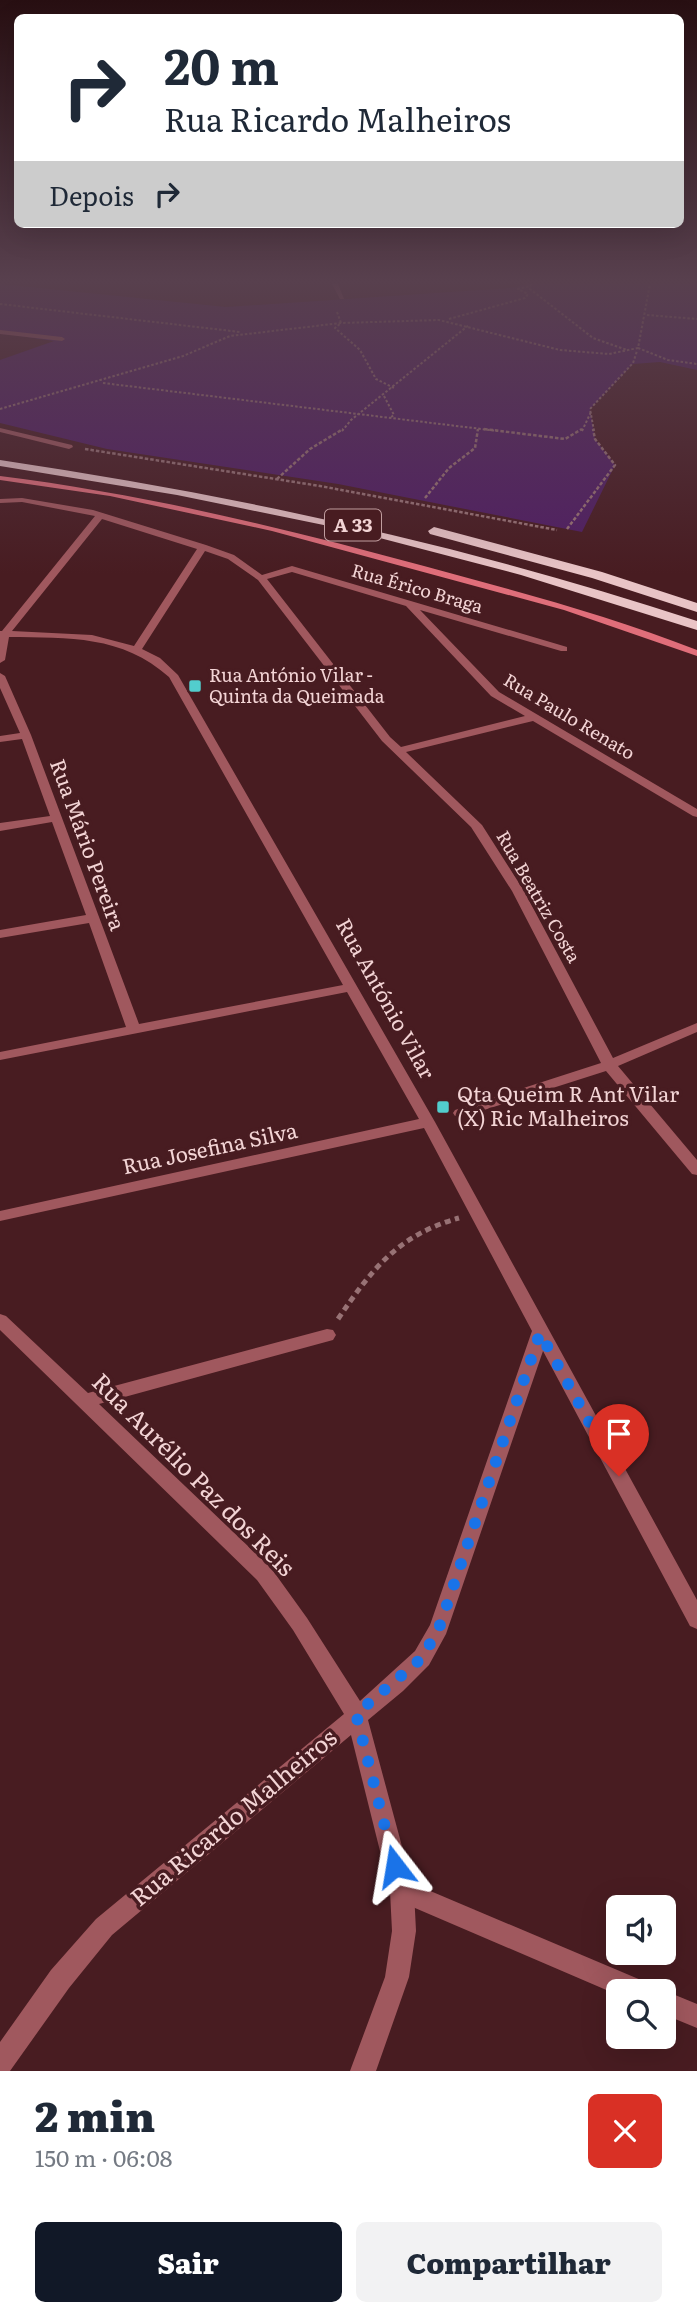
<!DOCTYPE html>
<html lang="pt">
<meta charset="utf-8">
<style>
:root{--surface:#fff;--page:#f2f2f3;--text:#1f2937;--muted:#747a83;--accent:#111827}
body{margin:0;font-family:Literata,serif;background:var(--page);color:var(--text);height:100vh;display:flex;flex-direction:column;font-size:26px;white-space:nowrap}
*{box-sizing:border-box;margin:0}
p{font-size:23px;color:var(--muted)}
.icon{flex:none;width:38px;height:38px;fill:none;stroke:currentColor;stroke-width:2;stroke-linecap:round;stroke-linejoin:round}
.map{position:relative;height:2071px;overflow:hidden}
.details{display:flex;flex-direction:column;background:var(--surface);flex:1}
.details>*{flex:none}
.banner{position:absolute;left:14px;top:14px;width:670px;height:214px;border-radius:10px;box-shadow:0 7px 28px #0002;background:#fff;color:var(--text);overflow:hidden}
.controls{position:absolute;left:606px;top:1895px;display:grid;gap:14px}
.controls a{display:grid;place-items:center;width:70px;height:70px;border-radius:10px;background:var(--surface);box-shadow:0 7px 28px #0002;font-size:35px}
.pin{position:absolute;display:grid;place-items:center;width:60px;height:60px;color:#fff;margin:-72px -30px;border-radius:50% 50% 50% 0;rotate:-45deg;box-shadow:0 0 7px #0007}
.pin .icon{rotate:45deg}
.me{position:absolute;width:77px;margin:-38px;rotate:346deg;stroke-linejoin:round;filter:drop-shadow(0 0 5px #0008)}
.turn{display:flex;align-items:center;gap:24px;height:147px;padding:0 35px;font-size:32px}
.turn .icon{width:91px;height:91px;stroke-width:2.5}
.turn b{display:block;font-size:49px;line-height:60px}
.then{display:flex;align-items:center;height:66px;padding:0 35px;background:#0003;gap:14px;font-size:26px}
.round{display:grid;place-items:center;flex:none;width:74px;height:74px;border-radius:10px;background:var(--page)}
.overview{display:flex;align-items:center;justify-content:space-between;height:119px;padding:0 35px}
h1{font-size:42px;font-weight:800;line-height:52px}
.action{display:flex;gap:14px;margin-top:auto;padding:14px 35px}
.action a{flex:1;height:80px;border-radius:10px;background:var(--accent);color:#fff;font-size:28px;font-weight:800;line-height:80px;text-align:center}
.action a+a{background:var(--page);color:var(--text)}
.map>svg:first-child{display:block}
.green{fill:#501e63}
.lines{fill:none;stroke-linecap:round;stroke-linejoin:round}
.path-far2{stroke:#987275;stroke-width:2;stroke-dasharray:2.5 2;stroke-linecap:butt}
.path-far1{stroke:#987275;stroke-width:2.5;stroke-dasharray:3.5 2;stroke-linecap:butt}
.path{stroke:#987275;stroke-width:5;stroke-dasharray:6 4.5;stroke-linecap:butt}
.lane{fill:#a0585e;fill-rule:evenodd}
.street{fill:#a0585e;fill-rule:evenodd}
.secondary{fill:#e06e7a;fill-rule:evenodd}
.highway{fill:#e9c4c6;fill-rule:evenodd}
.route{stroke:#1a73e8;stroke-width:12;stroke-dasharray:0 21.6}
.poi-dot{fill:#52cdcd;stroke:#481c21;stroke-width:2.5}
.labels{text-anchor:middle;stroke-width:7;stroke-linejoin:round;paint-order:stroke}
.far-street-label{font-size:18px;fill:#f3d4d5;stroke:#481c21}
.far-poi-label{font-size:18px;fill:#f3d4d5;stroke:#481c21;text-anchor:start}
.shield{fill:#481c21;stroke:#c09d9f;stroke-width:2}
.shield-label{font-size:19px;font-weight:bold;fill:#f3d4d5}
.street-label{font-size:21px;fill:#f3d4d5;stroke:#481c21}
.poi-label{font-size:21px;fill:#f3d4d5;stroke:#481c21;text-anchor:start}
.near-street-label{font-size:24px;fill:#f3d4d5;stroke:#481c21}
</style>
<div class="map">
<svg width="697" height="2071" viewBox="0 0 697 2071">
<rect width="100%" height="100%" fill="#481c21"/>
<polygon class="green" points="0,284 226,307 511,288 527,284 697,284 697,370 660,362 633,364 590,409 595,439 615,465 582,532 338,484 107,449 0,423 0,360 54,341 0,333"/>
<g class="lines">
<g class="path-far2">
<polyline points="531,284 530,289 593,338 627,350"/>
<polyline points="0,304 240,332"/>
<polyline points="337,312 341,323 335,328 360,350 376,379 394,388"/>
<polyline points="647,315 697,319"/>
<polyline points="449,319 525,298 528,294 518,289 530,286"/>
<polyline points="638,348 668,360 697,364"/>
<polyline points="103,383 498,431"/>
<polyline points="384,396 394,415 391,417"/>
<polyline points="0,409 183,356 230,336 341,323 439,320 560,350 609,354 638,348 650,284"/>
<polyline points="342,431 351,420 469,325"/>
<polyline points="582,431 591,412"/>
<polyline points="594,431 590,409 633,363 637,351"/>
</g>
<g class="path-far1">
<polyline points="484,429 565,439 582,429"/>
<polyline points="85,449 320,486 557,530"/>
<polyline points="277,479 310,449 343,429"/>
<polyline points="425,498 449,468 475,448 478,429"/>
<polyline points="567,529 615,465 595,439 593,429"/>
</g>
<path class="path" d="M338,1319C372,1269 398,1235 459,1218"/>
<g class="lane">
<polygon points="402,1879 648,1983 651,1992 618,1992 618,1995 394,1899 390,1891 394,1883"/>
<polygon points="663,1990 697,2004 697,2028 663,2014 663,1992 659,1992"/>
</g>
<g class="street">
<polygon points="332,284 338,284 344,299 340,299"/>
<polygon points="0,330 62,337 65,339 62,341 0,334"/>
<polygon points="0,428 72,445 73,447 69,449 0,432"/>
<path d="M22,498L93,510L206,545L234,555L262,575L292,566L567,647V651H561L420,610L499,692L697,809V817L693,816L533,721L406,752L482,825L524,891L613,1058L697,1023V1032L618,1066L697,1160V1175L692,1174L606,1071L465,1116H455L453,1113L455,1110L601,1063L512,891L471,827L382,741L258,580L228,559L205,551L142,649L160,658L178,675L435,1122L697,1600V1629L690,1626L543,1351L446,1634L429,1665L403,1691L368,1720L414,1891L416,1931L409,1977L376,2071H350L385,1977L392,1931L390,1891L351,1735L112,1935L69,1988L10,2071H0V2042L51,1970L96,1919L344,1714L293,1630L257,1580L0,1330V1314L6,1316L88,1393L327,1329L333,1330L336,1335L333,1340L99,1404L271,1568L307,1618L360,1701L415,1651L430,1625L532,1331L424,1128L0,1221V1211L419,1119L347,992L0,1060V1052L126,1027L89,923L0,938V930L86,915L52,822L0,831V823L50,816L22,739L0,742V736L20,733L0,688V673L5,676L31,735L139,1024L343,985L169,677C122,635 69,638 9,637L5,660L0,663V631H2L95,516L22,502L0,503V499ZM102,519L197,549L134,646L92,635L12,631ZM292,572L406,606L491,696L525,716L401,747L390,737L267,579Z"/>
</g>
<path class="secondary" d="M0,476C144,494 284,528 424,566C516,591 608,615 697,650V656L564,610L272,531L110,496L0,480Z"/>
<g class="highway">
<path d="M0,460C237,495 469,546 697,621V630L521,575L353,531L177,495L0,466Z"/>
<polygon points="434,527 602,572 697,603 697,612 592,578 430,534 428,531"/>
</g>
</g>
<linearGradient id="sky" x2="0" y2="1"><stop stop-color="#280f12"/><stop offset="0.49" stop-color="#58404e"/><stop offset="1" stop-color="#58404e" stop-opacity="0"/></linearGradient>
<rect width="697" height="574" fill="url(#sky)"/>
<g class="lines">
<polyline class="route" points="395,1866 356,1714 422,1658 439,1628 540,1333 619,1476"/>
</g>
<g class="poi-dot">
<rect x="188" y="679" width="14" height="14" rx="3.5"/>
<rect x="436" y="1100" width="14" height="14" rx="3.5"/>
</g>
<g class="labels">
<g class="far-street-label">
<text transform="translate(417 589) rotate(16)" y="6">Rua Érico Braga</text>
<text transform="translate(569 717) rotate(31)" y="6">Rua Paulo Renato</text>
<text transform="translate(538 897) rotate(60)" y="6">Rua Beatriz Costa</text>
</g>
<g class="far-poi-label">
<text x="209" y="682">Rua António Vilar -<tspan x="209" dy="21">Quinta da Queimada</tspan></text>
</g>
<rect class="shield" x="325" y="509.5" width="56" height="31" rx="5"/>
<g class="shield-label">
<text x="353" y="532">A 33</text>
</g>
<g class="street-label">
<text transform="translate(87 845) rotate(70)" y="7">Rua Mário Pereira</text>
<text transform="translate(385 999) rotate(61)" y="7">Rua António Vilar</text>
<text transform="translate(210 1149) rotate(-12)" y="7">Rua Josefina Silva</text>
</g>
<g class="poi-label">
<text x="457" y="1102">Qta Queim R Ant Vilar<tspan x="457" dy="24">(X) Ric Malheiros</tspan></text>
</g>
<g class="near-street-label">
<text transform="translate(193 1475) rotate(45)" y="8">Rua Aurélio Paz dos Reis</text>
<text transform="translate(234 1818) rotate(-40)" y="8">Rua Ricardo Malheiros</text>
</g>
</g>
</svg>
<div class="controls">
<a><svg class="icon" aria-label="sound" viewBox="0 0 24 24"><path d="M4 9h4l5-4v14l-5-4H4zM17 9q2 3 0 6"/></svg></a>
<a><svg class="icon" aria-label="search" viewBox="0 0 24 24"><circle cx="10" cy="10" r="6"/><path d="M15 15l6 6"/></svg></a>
</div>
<div class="pin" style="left:619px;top:1476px;background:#d93025"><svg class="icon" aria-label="arrive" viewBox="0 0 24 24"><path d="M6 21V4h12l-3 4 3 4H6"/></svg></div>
<svg class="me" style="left:395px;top:1866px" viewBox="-20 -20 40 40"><path d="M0-17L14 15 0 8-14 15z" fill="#1a73e8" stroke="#fff" stroke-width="4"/></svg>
<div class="banner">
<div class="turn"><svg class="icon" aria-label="right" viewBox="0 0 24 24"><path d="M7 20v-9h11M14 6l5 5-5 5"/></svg><div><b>20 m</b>Rua Ricardo Malheiros</div></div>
<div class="then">Depois<svg class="icon" aria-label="right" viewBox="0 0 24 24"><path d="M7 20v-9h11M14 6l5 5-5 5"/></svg></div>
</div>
</div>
<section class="details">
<div class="overview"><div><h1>2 min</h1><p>150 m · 06:08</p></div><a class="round" style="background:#d93025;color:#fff"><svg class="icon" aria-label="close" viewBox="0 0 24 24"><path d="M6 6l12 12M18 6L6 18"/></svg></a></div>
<div class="action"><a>Sair</a><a>Compartilhar</a></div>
</section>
